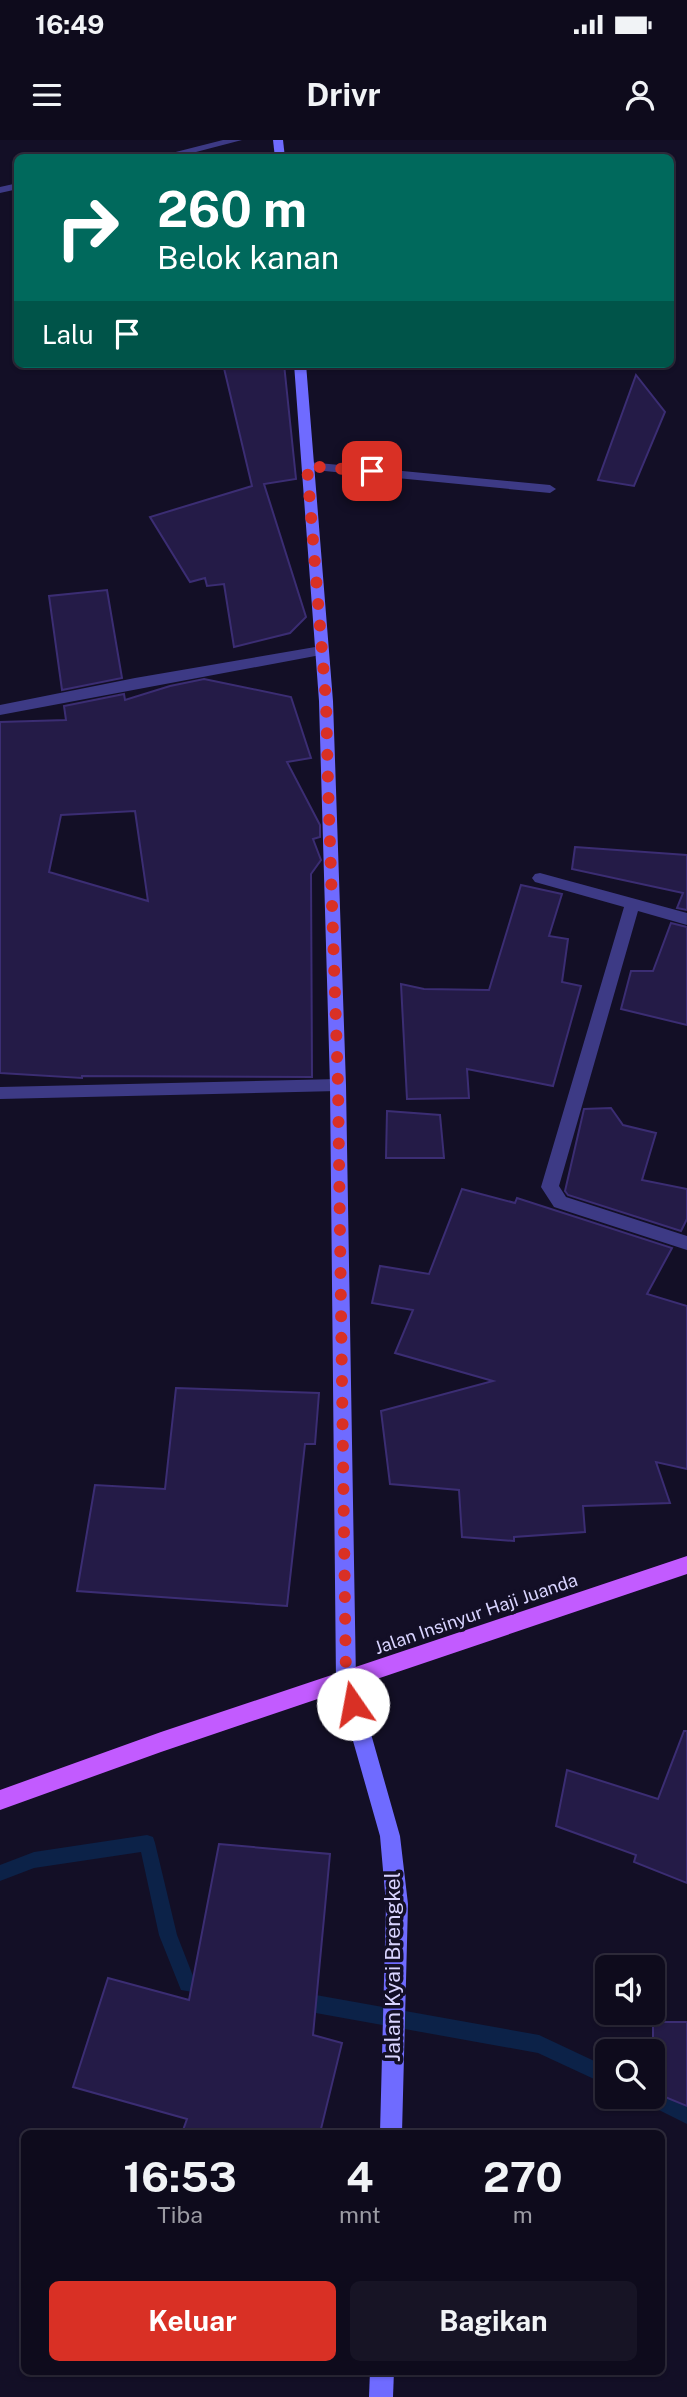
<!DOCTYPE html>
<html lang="id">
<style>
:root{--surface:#0e0b1c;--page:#171425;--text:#f1f3f6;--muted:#9b9ba3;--line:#2e2b3b;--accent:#d93025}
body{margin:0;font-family:"Public Sans",sans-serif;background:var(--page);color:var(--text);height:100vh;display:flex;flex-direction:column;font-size:26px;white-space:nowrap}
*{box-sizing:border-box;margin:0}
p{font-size:23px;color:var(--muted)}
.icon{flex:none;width:38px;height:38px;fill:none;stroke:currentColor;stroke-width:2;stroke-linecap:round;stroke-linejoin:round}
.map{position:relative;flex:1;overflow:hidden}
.panel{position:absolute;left:21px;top:1990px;width:644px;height:245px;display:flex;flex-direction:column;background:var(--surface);border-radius:10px;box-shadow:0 2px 5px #0004,0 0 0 2px var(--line)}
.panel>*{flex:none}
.top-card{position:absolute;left:14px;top:14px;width:660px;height:214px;border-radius:10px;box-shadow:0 2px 5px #0004,0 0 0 2px var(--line);background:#00695c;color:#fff;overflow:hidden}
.fabs{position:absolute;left:595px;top:1815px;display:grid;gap:14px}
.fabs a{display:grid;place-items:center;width:70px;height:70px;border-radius:10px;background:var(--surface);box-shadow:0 2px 5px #0004,0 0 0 2px var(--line);font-size:35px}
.pin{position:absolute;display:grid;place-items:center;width:60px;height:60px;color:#fff;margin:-30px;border-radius:14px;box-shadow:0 4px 10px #0006}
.me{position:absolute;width:77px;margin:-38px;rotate:348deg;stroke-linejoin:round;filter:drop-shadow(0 0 5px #0008)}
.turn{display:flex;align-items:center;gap:24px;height:147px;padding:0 28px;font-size:32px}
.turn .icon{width:91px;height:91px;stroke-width:2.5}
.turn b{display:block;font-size:49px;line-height:60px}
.then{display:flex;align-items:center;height:66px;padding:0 28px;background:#0003;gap:14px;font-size:26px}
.eta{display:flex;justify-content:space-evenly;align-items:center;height:119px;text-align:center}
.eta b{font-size:42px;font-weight:700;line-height:49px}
.cta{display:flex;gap:14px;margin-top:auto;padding:14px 28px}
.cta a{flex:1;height:80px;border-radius:10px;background:var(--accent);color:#fff;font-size:28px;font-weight:700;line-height:80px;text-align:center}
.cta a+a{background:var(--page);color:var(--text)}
.status{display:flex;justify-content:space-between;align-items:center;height:49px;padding:0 35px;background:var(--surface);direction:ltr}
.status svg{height:19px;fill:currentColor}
header{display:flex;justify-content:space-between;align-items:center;height:91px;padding:0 28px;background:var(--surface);font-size:32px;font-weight:700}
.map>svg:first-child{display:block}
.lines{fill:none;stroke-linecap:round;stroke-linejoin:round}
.stream{fill:#0c2248;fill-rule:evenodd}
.building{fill:#241b47;stroke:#3b2d73;stroke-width:2;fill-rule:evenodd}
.street{fill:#3d3a85;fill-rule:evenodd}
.secondary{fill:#6f6bff;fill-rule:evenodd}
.primary{fill:#c25bff;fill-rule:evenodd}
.route{stroke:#d93025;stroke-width:12;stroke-dasharray:0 21.6}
.labels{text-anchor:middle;stroke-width:7;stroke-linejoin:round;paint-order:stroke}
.street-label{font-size:18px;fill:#d9d4ff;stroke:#130f26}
.near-street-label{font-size:21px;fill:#d9d4ff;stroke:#130f26}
</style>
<div class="status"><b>16:49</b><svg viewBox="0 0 49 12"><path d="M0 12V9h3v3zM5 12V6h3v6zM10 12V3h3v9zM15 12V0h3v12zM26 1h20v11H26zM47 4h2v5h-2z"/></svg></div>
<header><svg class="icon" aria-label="menu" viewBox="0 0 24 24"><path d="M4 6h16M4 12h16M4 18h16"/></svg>Drivr<svg class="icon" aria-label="person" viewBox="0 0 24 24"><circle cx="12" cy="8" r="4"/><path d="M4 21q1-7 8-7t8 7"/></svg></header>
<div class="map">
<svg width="687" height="2257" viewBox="0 0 687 2257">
<rect width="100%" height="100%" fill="#130f26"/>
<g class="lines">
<g class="stream">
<polygon points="147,1695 153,1697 155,1703 177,1795 193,1836 216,1840 219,1846 216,1852 210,1855 181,1850 159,1795 141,1712 34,1728 0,1741 0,1725 34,1712"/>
<polygon points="299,1852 539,1895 607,1927 607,1945 538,1913 299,1870 293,1867 290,1861 293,1855"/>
<polygon points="653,1949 687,1965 687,1984 643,1962 640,1956 653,1956"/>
</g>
</g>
<g class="building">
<polygon points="223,224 284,224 296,339 264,344 306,477 290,493 234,507 224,444 207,446 205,438 190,442 150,377 252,346"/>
<polygon points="636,235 665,272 634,346 598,340"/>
<polygon points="107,450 122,538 62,550 49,456"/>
<path d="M204,539L291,557L311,618L287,622L320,685V697L313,699L321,720L311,734L312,937L82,936V938L0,933V582L66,580L64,566L124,554L125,560L170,546ZM135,671L148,761L49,732L61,675Z"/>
<polygon points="575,707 687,715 687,770 677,768 683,753 572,729"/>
<polygon points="521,745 562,754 549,796 568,799 562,842 581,846 553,946 467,929 469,958 407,959 401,844 424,849 489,850"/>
<polygon points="671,783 687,787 687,885 621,869 631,831 653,831"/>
<polygon points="611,968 623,985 656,993 642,1040 687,1049 687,1079 681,1091 568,1055 565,1051 584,969"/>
<polygon points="387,971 440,975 444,1018 386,1018"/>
<polygon points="462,1049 515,1063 517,1058 672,1108 647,1154 687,1166 687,1329 656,1322 670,1363 583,1366 585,1392 514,1397 514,1401 462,1397 459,1350 390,1344 381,1271 493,1241 395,1213 413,1170 372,1163 380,1126 429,1134"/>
<polygon points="176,1248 319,1253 315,1304 305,1304 287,1466 77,1451 95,1345 165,1349"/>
<polygon points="684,1591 687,1591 687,1743 634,1722 636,1715 556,1686 567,1630 658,1659"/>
<polygon points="219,1704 330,1714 313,1895 342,1903 320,1993 182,1993 187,1979 73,1947 108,1838 189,1860"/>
<polygon points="653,1882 687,1882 687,1966 653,1952"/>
</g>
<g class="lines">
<g class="street">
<polygon points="223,0 242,0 173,18 152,18"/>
<polygon points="18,43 18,49 0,53 0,47"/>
<polygon points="308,322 550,345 556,349 550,353 304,329 304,323"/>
<polygon points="321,506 328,511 326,514 0,575 0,565 135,538"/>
<polygon points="540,733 687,773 687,785 638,771 559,1046 566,1057 687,1096 687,1110 554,1067 541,1047 624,767 535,742 532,738 535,734"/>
<polygon points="338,939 346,945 338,951 0,959 0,947"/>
</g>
<g class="secondary">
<polygon points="273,0 283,0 285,18 275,18"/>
<polygon points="294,224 306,224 333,561 346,945 356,1541 400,1696 408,1764 402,1993 380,1993 386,1764 380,1696 336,1541 330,945 319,561"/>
<polygon points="370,2231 394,2231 393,2257 369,2257"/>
</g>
<polygon class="primary" points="687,1416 687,1434 161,1612 0,1670 0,1650 161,1592"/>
</g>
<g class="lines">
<polyline class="route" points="353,1564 346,1541 338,945 328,643 326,561 307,326 372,331"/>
</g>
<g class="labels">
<g class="street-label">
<text transform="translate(476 1474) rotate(-19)" y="6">Jalan Insinyur Haji Juanda</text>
</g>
<g class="near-street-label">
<text transform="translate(393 1827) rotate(-90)" y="7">Jalan Kyai Brengkel</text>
</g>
</g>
</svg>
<div class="fabs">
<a><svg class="icon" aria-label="sound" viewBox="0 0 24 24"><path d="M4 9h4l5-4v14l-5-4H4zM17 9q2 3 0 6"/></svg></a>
<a><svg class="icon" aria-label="search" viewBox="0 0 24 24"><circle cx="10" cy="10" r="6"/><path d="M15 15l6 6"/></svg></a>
</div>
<div class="pin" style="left:372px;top:331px;background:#d93025"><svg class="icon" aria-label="arrive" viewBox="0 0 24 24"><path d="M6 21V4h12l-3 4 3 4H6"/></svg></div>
<svg class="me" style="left:353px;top:1564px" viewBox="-20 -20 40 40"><circle r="19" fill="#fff"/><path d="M0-13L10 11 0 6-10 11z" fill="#d93025"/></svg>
<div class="top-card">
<div class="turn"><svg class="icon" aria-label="right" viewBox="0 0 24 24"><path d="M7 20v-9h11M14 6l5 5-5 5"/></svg><div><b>260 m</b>Belok kanan</div></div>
<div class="then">Lalu<svg class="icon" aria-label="arrive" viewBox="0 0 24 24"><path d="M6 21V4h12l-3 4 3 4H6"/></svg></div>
</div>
<section class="panel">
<div class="eta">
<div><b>16:53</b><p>Tiba</p></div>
<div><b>4</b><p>mnt</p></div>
<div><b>270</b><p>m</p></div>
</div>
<div class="cta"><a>Keluar</a><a>Bagikan</a></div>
</section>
</div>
